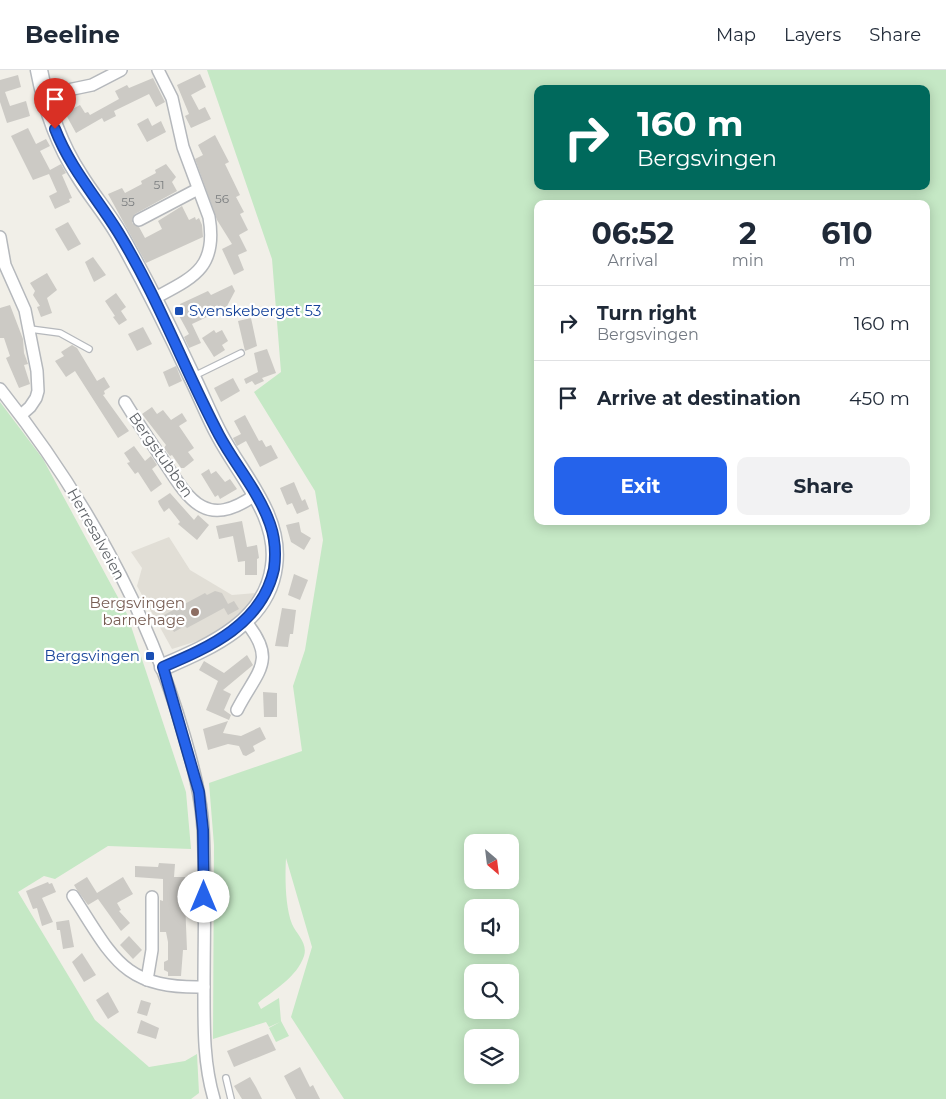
<!DOCTYPE html>
<style>
:root{--surface:#fff;--page:#f2f2f3;--text:#1f2937;--muted:#747a83;--line:#e0e1e3;--accent:#2563eb}
body{margin:0;font-family:Montserrat,sans-serif;background:var(--page);color:var(--text);height:100vh;display:flex;flex-direction:column;font-size:19px;white-space:nowrap}
*{box-sizing:border-box;margin:0}
p{font-size:16px;color:var(--muted)}
.icon{flex:none;width:28px;height:28px;fill:none;stroke:currentColor;stroke-width:2;stroke-linecap:round;stroke-linejoin:round}
.map{position:relative;flex:1;overflow:hidden}
.panel{position:absolute;left:534px;top:130px;width:396px;height:325px;display:flex;flex-direction:column;background:var(--surface);border-radius:10px;box-shadow:0 2px 12px #0003}
.panel>*{flex:none}
.guide{position:absolute;left:534px;top:15px;width:396px;height:105px;border-radius:10px;box-shadow:0 2px 12px #0003;background:#00695c;color:#fff;overflow:hidden}
.needle{width:32px;rotate:152deg}
.fabs{position:absolute;left:464px;top:764px;display:grid;gap:10px}
.fabs a{display:grid;place-items:center;width:55px;height:55px;border-radius:10px;background:var(--surface);box-shadow:0 2px 12px #0003;font-size:25px}
.pin{position:absolute;display:grid;place-items:center;width:42px;height:42px;color:#fff;margin:-51px -21px;border-radius:50% 50% 50% 0;rotate:-45deg;box-shadow:0 0 5px #0007}
.pin .icon{rotate:45deg}
.me{position:absolute;width:55px;margin:-28px;rotate:0deg;stroke-linejoin:round;filter:drop-shadow(0 0 4px #0008)}
.turn{display:flex;align-items:center;gap:18px;height:105px;padding:0 20px;font-size:22px}
.turn .icon{width:65px;height:65px;stroke-width:2.5}
.turn b{display:block;font-size:35px;line-height:42px}
.eta{display:flex;justify-content:space-evenly;align-items:center;height:85px;text-align:center}
.eta b{font-size:30px;font-weight:700;line-height:35px}
.cta{display:flex;gap:10px;margin-top:auto;padding:10px 20px}
.cta a{flex:1;height:58px;border-radius:10px;background:var(--accent);color:#fff;font-size:20px;font-weight:700;line-height:58px;text-align:center}
.cta a+a{background:var(--page);color:var(--text)}
ul{padding:0;list-style:none}
li{display:flex;align-items:center;gap:15px;height:75px;padding:0 20px;border-top:1px solid var(--line)}
li div{flex:1}
li b{display:block;font-size:19px}
li em{font-style:normal}
header{display:flex;align-items:center;gap:30px;box-sizing:border-box;height:70px;padding:0 25px;background:var(--surface);border-bottom:1px solid var(--line)}
header strong{font-size:24px}
nav{display:flex;gap:28px;margin-inline-start:auto;font-size:18px}
.map>svg:first-child{display:block}
.education{fill:#e1ded6}
.green{fill:#c5e8c5;fill-rule:evenodd}
.building{fill:#cccac5}
.lines{fill:none;stroke-linecap:round;stroke-linejoin:round}
.lane-casing{stroke:#b5b8bc;stroke-width:8}
.street-casing{stroke:#b5b8bc;stroke-width:14}
.secondary-casing{stroke:#b6babf;stroke-width:19}
.lane{stroke:#fff;stroke-width:5.5}
.street{stroke:#fff;stroke-width:11}
.secondary{stroke:#fff;stroke-width:16}
.route-casing{stroke:#184099;stroke-width:12}
.route{stroke:#2563eb;stroke-width:9}
.transit-dot{fill:#1a4fb4;stroke:#fff;stroke-width:2}
.education-dot{fill:#8d6e63;stroke:#fff;stroke-width:2}
.labels{text-anchor:middle;stroke-width:4.5;stroke-linejoin:round;paint-order:stroke}
.number-label{font-size:12px;fill:#7a7d7f}
.transit-label{font-size:15px;fill:#164399;stroke:#fff;text-anchor:start}
.street-label{font-size:15px;fill:#5f6368;stroke:#fff}
.education-label{font-size:15px;fill:#785e54;stroke:#fff;text-anchor:end}
</style>
<header>
<strong>Beeline</strong>
<nav><a>Map</a><a>Layers</a><a>Share</a></nav>
</header>
<div class="map">
<svg width="946" height="1029" viewBox="0 0 946 1029">
<rect width="100%" height="100%" fill="#f1efe8"/>
<polygon class="education" points="169,467 190,500 232,525 256,523 253,534 241,548 210,567 172,579 137,516 142,498 131,482"/>
<g class="green">
<path d="M207,0H946V1029H344L291,947L312,877L286,788C285,807 285,836 292,854C297,865 308,873 304,886C297,907 274,920 258,933L261,939L279,928L281,951L289,966L276,972L269,958L280,952L269,957L266,952L213,969L214,775L209,713L302,681L293,616L305,580L323,470L315,421L254,322L281,302L272,189ZM538,19H926V116H538ZM538,134H926V451H538ZM472,772H510V810H472ZM472,838H510V875H472ZM472,902H510V940H472ZM472,968H510V1005H472Z"/>
<polygon points="0,332 43,389 127,544 186,722 191,779 108,776 55,809 44,806 18,822 95,950 149,997 185,991 197,984 199,1023 191,1029 0,1029"/>
</g>
<g class="building">
<polygon points="200,4 206,17 191,25 199,40 205,37 211,49 191,58 185,46 189,44 177,15"/>
<polygon points="18,5 21,17 5,22 10,36 26,31 30,46 7,53 0,32 0,10"/>
<polygon points="153,8 165,32 156,37 149,24 114,41 116,46 104,52 102,48 76,63 65,43 80,35 85,43 88,42 90,45 119,29 115,21 127,15 129,18"/>
<polygon points="148,48 152,56 161,51 166,62 147,72 137,54"/>
<polygon points="28,58 36,74 46,69 50,76 40,81 50,100 61,94 66,103 62,105 72,128 69,129 70,132 55,139 49,126 57,122 49,104 33,110 11,66"/>
<polygon points="215,65 229,92 225,94 240,125 236,127 244,142 240,144 248,160 239,165 247,181 238,185 244,200 234,205 222,179 232,174 217,150 195,89 203,85 198,75"/>
<polygon points="166,94 176,107 172,112 177,121 135,144 132,153 139,157 145,168 162,159 158,151 182,136 189,150 195,147 196,150 199,148 202,155 203,167 146,193 108,124 122,118 125,123 142,114 141,111 156,103 155,100"/>
<polygon points="68,152 81,174 68,181 55,159"/>
<polygon points="93,187 106,205 94,212 85,192"/>
<polygon points="47,203 57,220 47,228 52,243 41,247 37,237 40,236 33,225 35,221 30,213"/>
<polygon points="232,215 235,221 226,238 192,254 201,273 189,278 184,267 189,264 177,242 182,239 180,234 208,221 211,225"/>
<polygon points="116,223 126,237 121,241 127,250 119,255 113,247 115,246 105,231"/>
<polygon points="10,235 23,269 24,283 28,294 24,295 30,314 19,318 6,288 10,286 4,268 0,268 0,238"/>
<polygon points="251,248 257,276 245,281 238,251"/>
<polygon points="143,257 152,274 137,281 128,264"/>
<polygon points="214,260 216,263 222,260 228,271 222,275 225,280 214,287 202,268"/>
<polygon points="72,275 77,278 97,311 104,307 110,317 104,321 105,324 103,325 129,361 118,368 75,301 66,307 55,291 64,286 61,282"/>
<polygon points="267,279 276,303 262,308 264,311 255,315 252,311 246,314 244,309 258,302 254,283"/>
<polygon points="176,296 182,311 169,317 163,302"/>
<polygon points="233,308 240,321 221,332 214,318"/>
<polygon points="152,337 157,344 163,340 171,350 182,343 187,351 179,356 194,378 188,382 194,390 184,398 181,398 172,385 170,386 164,378 166,375 142,344"/>
<polygon points="245,345 259,371 262,370 266,377 271,375 278,388 260,397 246,371 237,376 233,368 241,364 234,351"/>
<polygon points="134,376 145,391 151,386 157,395 152,399 162,414 151,422 138,402 135,404 127,393 130,392 124,383"/>
<polygon points="209,399 211,404 216,401 225,412 230,409 237,419 220,429 218,425 215,427 201,404"/>
<polygon points="294,412 302,431 305,429 309,439 297,444 292,433 287,435 280,418"/>
<polygon points="170,423 194,450 198,445 209,455 197,470 178,454 180,452 169,438 164,442 159,434 158,431"/>
<polygon points="242,451 247,477 257,475 259,488 257,489 257,505 245,505 245,491 238,492 233,466 219,469 216,456"/>
<polygon points="299,452 301,462 311,468 304,480 291,472 286,455"/>
<polygon points="294,504 308,510 300,530 288,525"/>
<polygon points="215,521 222,523 228,534 234,531 239,539 228,545 224,538 187,558 185,556 174,562 164,545 205,523 207,525"/>
<polygon points="282,538 296,540 293,564 290,564 288,577 275,576"/>
<polygon points="247,585 253,595 223,620 231,624 224,640 231,645 229,650 206,640 218,611 199,600 204,591 224,603"/>
<polygon points="263,622 277,623 277,647 264,647"/>
<polygon points="228,651 223,663 241,666 260,657 266,669 253,676 255,681 246,686 243,685 239,676 228,674 208,680 203,659"/>
<polygon points="159,793 175,794 174,807 185,807 185,815 181,815 181,831 185,831 187,880 183,880 181,906 168,906 168,902 164,900 164,892 168,890 168,872 166,862 160,862 160,830 163,831 163,809 135,807 135,796 158,797"/>
<polygon points="87,807 97,823 123,807 133,824 117,833 121,840 119,841 130,853 121,861 98,829 88,835 77,820 74,815"/>
<polygon points="48,812 49,814 52,813 56,822 42,828 53,852 42,856 37,838 33,839 26,821"/>
<polygon points="69,850 74,877 63,879 60,860 57,860 56,852"/>
<polygon points="129,866 142,880 133,889 120,875"/>
<polygon points="82,883 96,905 84,912 72,892"/>
<polygon points="108,922 119,942 108,949 96,930"/>
<polygon points="141,930 151,933 147,946 137,943"/>
<polygon points="141,950 159,958 156,969 137,963"/>
<polygon points="268,964 276,980 234,997 227,981"/>
<polygon points="300,997 310,1017 313,1015 320,1029 296,1029 284,1006"/>
<polygon points="250,1007 256,1017 262,1029 242,1029 234,1016"/>
</g>
<g class="lines">
<defs>
<g id="lane">
<polyline points="30,259 60,263 89,279"/>
<polyline points="194,306 241,283"/>
<polyline points="226,1008 231,1029"/>
</g>
<g id="street">
<polyline points="44,25 92,15 121,0"/>
<polyline points="139,150 198,119"/>
<polyline points="0,167 5,195 25,240 37,301 38,321 36,328 30,337 21,345"/>
<path d="M153,229C192,208 218,199 209,147L183,77L172,28L158,0"/>
<path d="M0,319C81,421 148,539 184,665C193,696 201,726 203,758C206,810 204,863 204,915C204,954 203,992 214,1029"/>
<path d="M125,332C137,352 150,371 163,390C189,430 206,460 255,425"/>
<path d="M237,640C256,602 279,591 245,551"/>
<path d="M73,826C113,887 122,919 204,917"/>
<polyline points="147,910 152,880 152,827"/>
</g>
<path id="secondary" d="M39,0C46,37 58,73 79,105C91,125 107,143 119,164C145,210 169,258 191,305C201,325 209,346 220,366C242,407 281,447 274,496C267,553 209,577 163,597"/>
</defs>
<use href="#lane" class="lane-casing"/>
<use href="#street" class="street-casing"/>
<use href="#secondary" class="secondary-casing"/>
<use href="#lane" class="lane"/>
<use href="#street" class="street"/>
<use href="#secondary" class="secondary"/>
</g>
<g class="lines">
<defs>
<path id="route" d="M55,59C70,98 97,128 118,162C158,227 184,299 219,365C235,395 259,422 270,454C275,468 276,484 274,499C262,554 210,577 163,597L199,722L203,760L204,827"/>
</defs>
<use href="#route" class="route-casing"/>
<use href="#route" class="route"/>
</g>
<g class="transit-dot">
<rect x="174" y="236" width="10" height="10" rx="2.5"/>
<rect x="145" y="581" width="10" height="10" rx="2.5"/>
</g>
<circle class="education-dot" cx="195" cy="542" r="5"/>
<g class="labels">
<g class="number-label">
<text x="159" y="119">51</text>
<text x="222" y="133">56</text>
<text x="128" y="136">55</text>
</g>
<g class="transit-label">
<text x="189" y="246">Svenskeberget 53</text>
<text x="140" y="591" text-anchor="end">Bergsvingen</text>
</g>
<g class="street-label">
<text transform="translate(161 385) rotate(55)" y="5">Bergstubben</text>
<text transform="translate(96 464) rotate(61)" y="5">Herresalveien</text>
</g>
<g class="education-label">
<text x="185" y="538">Bergsvingen<tspan x="185" dy="17">barnehage</tspan></text>
</g>
</g>
</svg>
<div class="fabs">
<a><svg class="needle" viewBox="-14 -14 28 28"><path d="M0-13l5 13h-10z" fill="#e53935"/><path d="M0 13l5-13h-10z" fill="#747a83"/></svg></a>
<a><svg class="icon" aria-label="sound" viewBox="0 0 24 24"><path d="M4 9h4l5-4v14l-5-4H4zM17 9q2 3 0 6"/></svg></a>
<a><svg class="icon" aria-label="search" viewBox="0 0 24 24"><circle cx="10" cy="10" r="6"/><path d="M15 15l6 6"/></svg></a>
<a><svg class="icon" aria-label="layers" viewBox="0 0 24 24"><path d="M12 4l9 5-9 5-9-5zM3 14l9 5 9-5"/></svg></a>
</div>
<div class="pin" style="left:55px;top:59px;background:#d93025"><svg class="icon" aria-label="arrive" viewBox="0 0 24 24"><path d="M6 21V4h12l-3 4 3 4H6"/></svg></div>
<svg class="me" style="left:204px;top:827px" viewBox="-20 -20 40 40"><circle r="19" fill="#fff"/><path d="M0-13L10 11 0 6-10 11z" fill="#2563eb"/></svg>
<div class="guide">
<div class="turn"><svg class="icon" aria-label="right" viewBox="0 0 24 24"><path d="M7 20v-9h11M14 6l5 5-5 5"/></svg><div><b>160 m</b>Bergsvingen</div></div>
</div>
<section class="panel">
<div class="eta">
<div><b>06:52</b><p>Arrival</p></div>
<div><b>2</b><p>min</p></div>
<div><b>610</b><p>m</p></div>
</div>
<ul>
<li><svg class="icon" aria-label="right" viewBox="0 0 24 24"><path d="M7 20v-9h11M14 6l5 5-5 5"/></svg><div><b>Turn right</b><p>Bergsvingen</p></div><em>160 m</em></li>
<li><svg class="icon" aria-label="arrive" viewBox="0 0 24 24"><path d="M6 21V4h12l-3 4 3 4H6"/></svg><div><b>Arrive at destination</b></div><em>450 m</em></li>
</ul>
<div class="cta"><a>Exit</a><a>Share</a></div>
</section>
</div>
